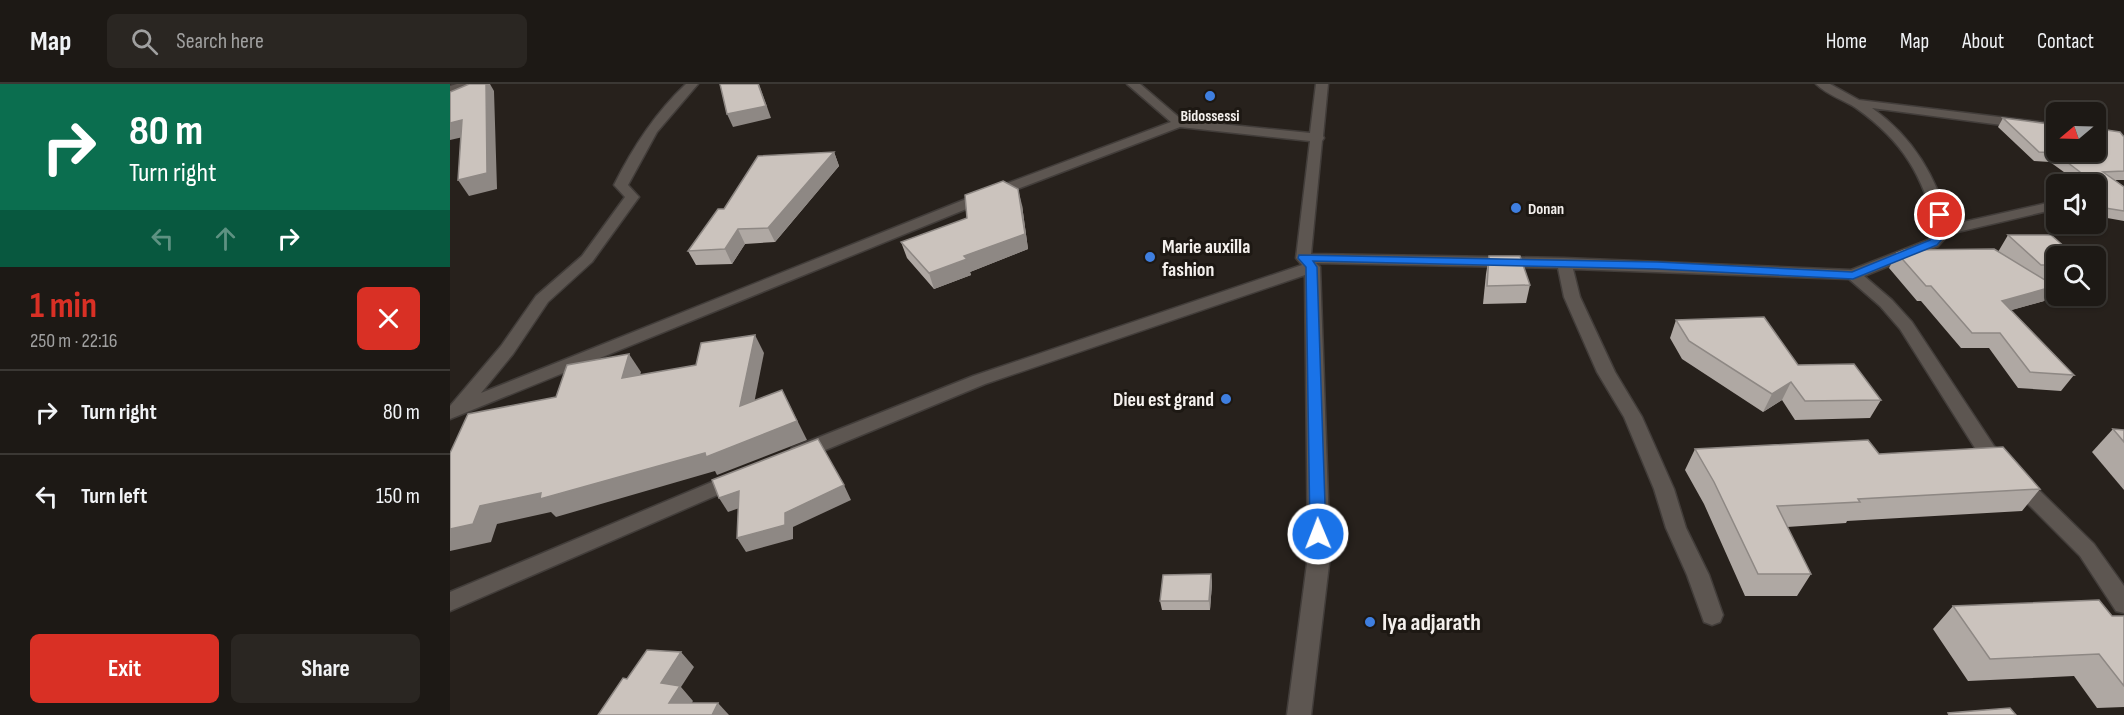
<!DOCTYPE html>
<meta charset="utf-8">
<style>
:root{--surface:#1d1915;--page:#2a2622;--text:#f1f3f6;--muted:#a0a0a0;--line:#3b3834;--accent:#d93025}
body{margin:0;font-family:"Sofia Sans Condensed",sans-serif;background:var(--page);color:var(--text);height:100vh;display:flex;flex-direction:column;font-size:22px;white-space:nowrap}
*{box-sizing:border-box;margin:0}
p{font-size:20px;color:var(--muted)}
.icon{flex:none;width:33px;height:33px;fill:none;stroke:currentColor;stroke-width:2;stroke-linecap:round;stroke-linejoin:round}
.map{position:relative;flex:1;overflow:hidden}
.drawer{display:flex;flex-direction:column;background:var(--surface);width:450px}
.drawer>*{flex:none}
.top-card{background:#0b6e4f;color:#fff;overflow:hidden}
.needle{width:39px;rotate:251deg}
.tools{position:absolute;left:1596px;top:18px;display:grid;gap:12px}
.tools a{display:grid;place-items:center;width:60px;height:60px;border-radius:9px;background:var(--surface);box-shadow:0 2px 4px #0004,0 0 0 2px var(--line);font-size:30px}
.pin{position:absolute;display:grid;place-items:center;width:51px;height:51px;color:#fff;margin:-26px;border:3px solid #fff;border-radius:50%;box-shadow:0 2px 6px #0007}
.me{position:absolute;width:66px;margin:-33px;rotate:359deg;stroke-linejoin:round;filter:drop-shadow(0 0 4px #0008)}
.turn{display:flex;align-items:center;gap:21px;height:126px;padding:0 30px;font-size:27px}
.turn .icon{width:78px;height:78px;stroke-width:2.5}
.turn b{display:block;font-size:42px;line-height:51px}
.lanes{display:flex;align-items:center;height:57px;padding:0 30px;background:#0003;justify-content:center;gap:30px;direction:ltr}
.lanes .off{opacity:.35}
.round{display:grid;place-items:center;flex:none;width:63px;height:63px;border-radius:9px;background:var(--page)}
.head{display:flex;align-items:center;justify-content:space-between;height:102px;padding:0 30px}
h1{font-size:36px;font-weight:700;line-height:45px;color:var(--accent)}
.primary-button{display:flex;gap:12px;margin-top:auto;padding:12px 30px}
.primary-button a{flex:1;height:69px;border-radius:9px;background:var(--accent);color:#fff;font-size:24px;font-weight:700;line-height:69px;text-align:center}
.primary-button a+a{background:var(--page);color:var(--text)}
ul{padding:0;list-style:none}
li{display:flex;align-items:center;gap:18px;height:84px;padding:0 30px;border-top:2px solid var(--line)}
li div{flex:1}
li b{display:block;font-size:22px}
li em{font-style:normal}
header{display:flex;align-items:center;gap:36px;box-sizing:border-box;height:84px;padding:0 30px;background:var(--surface);border-bottom:2px solid var(--line)}
header strong{font-size:28px}
nav{display:flex;gap:33px;margin-inline-start:auto;font-size:21px}
.search{width:420px;height:54px;background:var(--page);display:flex;align-items:center;gap:15px;box-sizing:border-box;padding:0 21px;border-radius:9px;color:var(--muted);font-size:22px}
main{display:flex;flex:1;min-height:0}
.map>svg:first-child{display:block}
.lines{fill:none;stroke-linecap:round;stroke-linejoin:round}
.minor-casing{stroke:#423d3a;stroke-width:3}
.minor{fill:#5d5651;fill-rule:evenodd}
.wall{fill:#afa8a3}
.shaded-wall{fill:#8e8884}
.building{fill:#cbc3bd;stroke:#8e8884;stroke-width:1.5}
.route{fill:#1a73e8;stroke:#114b97;stroke-width:1.5}
.shop-dot{fill:#3f7fe0;stroke:#1d1813;stroke-width:2}
.labels{text-anchor:middle;stroke-width:6;stroke-linejoin:round;paint-order:stroke}
.far-poi-label{font-size:16px;font-weight:bold;fill:#f4f0ed;stroke:#1d1813}
.poi-label{font-size:20px;font-weight:bold;fill:#f4f0ed;stroke:#1d1813;text-anchor:start}
.near-poi-label{font-size:24px;font-weight:bold;fill:#f4f0ed;stroke:#1d1813;text-anchor:start}
</style>
<header>
<strong>Map</strong>
<div class="search"><svg class="icon" aria-label="search" viewBox="0 0 24 24"><circle cx="10" cy="10" r="6"/><path d="M15 15l6 6"/></svg>Search here</div>
<nav><a>Home</a><a>Map</a><a>About</a><a>Contact</a></nav>
</header>
<main>
<section class="drawer">
<div class="top-card">
<div class="turn"><svg class="icon" aria-label="right" viewBox="0 0 24 24"><path d="M7 20v-9h11M14 6l5 5-5 5"/></svg><div><b>80 m</b>Turn right</div></div>
<div class="lanes"><svg class="icon off" aria-label="left" viewBox="0 0 24 24"><path d="M17 20v-9H6M10 6l-5 5 5 5"/></svg><svg class="icon off" aria-label="ahead" viewBox="0 0 24 24"><path d="M12 20V5M6 11l6-6 6 6"/></svg><svg class="icon" aria-label="right" viewBox="0 0 24 24"><path d="M7 20v-9h11M14 6l5 5-5 5"/></svg></div>
</div>
<div class="head"><div><h1>1 min</h1><p>250 m · 22:16</p></div><a class="round" style="background:#d93025;color:#fff"><svg class="icon" aria-label="close" viewBox="0 0 24 24"><path d="M6 6l12 12M18 6L6 18"/></svg></a></div>
<ul>
<li><svg class="icon" aria-label="right" viewBox="0 0 24 24"><path d="M7 20v-9h11M14 6l5 5-5 5"/></svg><div><b>Turn right</b></div><em>80 m</em></li>
<li><svg class="icon" aria-label="left" viewBox="0 0 24 24"><path d="M17 20v-9H6M10 6l-5 5 5 5"/></svg><div><b>Turn left</b></div><em>150 m</em></li>
</ul>
<div class="primary-button"><a>Exit</a><a>Share</a></div>
</section>
<div class="map">
<svg width="1674" height="631" viewBox="0 0 1674 631">
<rect width="100%" height="100%" fill="#27211c"/>
<g class="lines">
<defs>
<g id="minor">
<polygon points="7,0 24,0 0,9 0,2"/>
<path d="M236,0H248L207,48L178,101L189,113L142,178L98,218L63,270L31,309L526,111L721,38L677,0H690L732,36L860,49L866,0H878L873,52L874,54L872,57L861,170L1114,174L1401,186L1478,156L1487,146C1472,91 1454,58 1406,24C1394,16 1377,11 1366,0H1380L1409,16L1606,40V48L1422,24C1464,54 1486,93 1500,141L1606,117V125L1499,150L1488,162L1414,192L1442,216L1462,238L1544,362L1644,460L1674,502V529L1666,527L1630,472L1530,372L1450,245L1430,222L1399,195L1123,185L1130,213L1165,288L1192,333L1224,405L1236,444L1259,491L1273,531L1270,538L1262,541L1254,538L1237,491L1216,444L1204,405L1174,333L1147,288L1114,213L1108,184L866,179L870,183L880,472L861,631H837L858,472L855,191L535,300L356,374L349,376L342,374L339,369L342,364L523,292L852,181L846,174L860,57L730,43L536,117L0,335V322L51,262L86,212L132,172L175,113L164,101C183,63 205,29 236,0Z"/>
<polygon points="288,387 295,389 298,394 295,399 0,527 0,508"/>
</g>
</defs>
<use href="#minor" class="minor-casing"/>
<use href="#minor" class="minor"/>
</g>
<g class="wall">
<polygon points="1553,34 1606,41 1650,45 1674,53 1674,96 1665,96 1674,103 1674,137 1646,132 1646,100 1627,100 1625,96 1600,78 1584,77 1548,43"/>
<polygon points="384,68 389,82 325,158 295,160 282,180 246,181 238,167 274,125"/>
<polygon points="572,121 578,165 520,188 521,191 484,205 457,174 451,158"/>
<polygon points="1558,151 1606,172 1606,199 1599,199 1605,202 1594,217 1561,226 1624,291 1611,307 1568,304 1539,264 1511,264 1471,217 1467,217 1439,184 1447,169 1548,168"/>
<polygon points="1039,172 1080,201 1076,219 1033,220 1036,190"/>
<polygon points="1226,236 1348,281 1431,316 1420,334 1345,336 1332,316 1313,328 1232,275 1220,254"/>
<polygon points="1663,345 1674,346 1674,406 1642,368"/>
<polygon points="1245,365 1429,370 1590,405 1572,427 1397,437 1396,439 1337,443 1361,490 1347,512 1295,512 1254,420 1235,386"/>
<polygon points="761,490 762,500 760,526 712,526 710,517"/>
<polygon points="1503,522 1662,532 1674,532 1674,623 1647,624 1624,592 1518,597 1483,545"/>
</g>
<g class="shaded-wall">
<polygon points="36,0 40,0 44,7 47,105 19,112 8,96"/>
<polygon points="308,0 309,0 321,34 283,43 277,30"/>
<polygon points="12,36 22,51 0,56 0,39"/>
<polygon points="384,68 389,82 325,158 318,144"/>
<polygon points="568,105 572,121 578,165 520,188 521,191 484,205 479,189 514,172"/>
<polygon points="288,145 295,160 282,180 275,165"/>
<polygon points="1605,202 1594,217 1541,232 1552,217"/>
<polygon points="305,251 314,269 300,340 290,322"/>
<polygon points="179,270 191,288 184,312 172,294"/>
<polygon points="1341,298 1332,316 1313,328 1322,310"/>
<polygon points="332,306 357,356 267,391 265,387 106,433 101,428 47,440 41,458 0,467 0,445 30,422 91,409"/>
<polygon points="394,401 401,416 343,443 343,455 296,468 287,454 335,429"/>
<polygon points="289,407 298,421 278,428 269,414"/>
<polygon points="761,490 762,500 760,526 759,517"/>
<polygon points="231,568 244,583 231,603 243,617 234,631 219,619 211,599"/>
<polygon points="268,619 279,631 262,631"/>
</g>
<g class="building">
<polygon points="19,0 36,0 37,89 8,96 12,36 0,39 0,8"/>
<polygon points="270,0 308,0 316,22 277,30"/>
<polygon points="1553,34 1606,41 1606,68 1646,68 1646,36 1649,36 1650,45 1670,48 1674,53 1674,87 1653,88 1674,103 1674,127 1649,123 1646,117 1646,100 1637,100 1630,88 1605,69 1589,68"/>
<polygon points="384,68 318,144 288,145 275,165 238,167 268,125 274,125 308,72"/>
<polygon points="553,97 568,105 575,150 514,172 517,175 479,189 451,158 517,134 515,111"/>
<polygon points="1558,151 1601,151 1625,172 1606,172 1606,181 1591,181"/>
<polygon points="1544,165 1605,202 1552,217 1624,291 1580,288 1550,249 1522,249 1481,202 1476,202 1447,169 1455,166"/>
<polygon points="1039,172 1070,172 1080,201 1037,202"/>
<polygon points="1314,233 1348,281 1404,280 1431,316 1355,317 1341,298 1322,310 1239,257 1226,236"/>
<polygon points="305,251 290,322 332,306 347,337 256,373 255,369 90,415 91,409 30,422 23,440 0,445 0,369 18,330 106,313 117,281 179,270 172,294 246,281 251,259"/>
<polygon points="1663,345 1674,346 1674,358"/>
<polygon points="368,355 394,401 335,429 335,441 287,454 289,407 269,414 262,396"/>
<polygon points="1418,356 1429,370 1553,363 1590,405 1408,415 1410,418 1327,422 1361,490 1308,490 1264,398 1245,365"/>
<polygon points="761,490 759,517 710,517 713,491"/>
<polygon points="1649,516 1662,532 1674,532 1674,602 1649,570 1540,575 1503,522"/>
<polygon points="197,566 231,568 211,599 230,602 219,619 268,619 262,631 148,631 173,594 177,595"/>
<polygon points="1560,624 1566,631 1499,631 1498,629"/>
</g>
<polygon class="route" points="1490,127 1495,131 1499,147 1487,161 1403,195 1208,185 863,177 867,183 876,450 874,454 868,456 863,454 860,450 856,183 848,174 849,171 1208,178 1402,188 1480,156 1488,147 1484,131"/>
<g class="shop-dot">
<circle cx="760" cy="12" r="6"/>
<circle cx="1066" cy="124" r="6"/>
<circle cx="700" cy="173" r="6"/>
<circle cx="776" cy="315" r="6"/>
<circle cx="920" cy="538" r="6"/>
</g>
<g class="labels">
<g class="far-poi-label">
<text x="760" y="37">Bidossessi</text>
<text x="1078" y="130" text-anchor="start">Donan</text>
</g>
<g class="poi-label">
<text x="712" y="169">Marie auxilla<tspan x="712" dy="23">fashion</tspan></text>
<text x="764" y="322" text-anchor="end">Dieu est grand</text>
</g>
<g class="near-poi-label">
<text x="932" y="546">Iya adjarath</text>
</g>
</g>
</svg>
<div class="tools">
<a><svg class="needle" viewBox="-14 -14 28 28"><path d="M0-13l5 13h-10z" fill="#e53935"/><path d="M0 13l5-13h-10z" fill="#a0a0a0"/></svg></a>
<a><svg class="icon" aria-label="sound" viewBox="0 0 24 24"><path d="M4 9h4l5-4v14l-5-4H4zM17 9q2 3 0 6"/></svg></a>
<a><svg class="icon" aria-label="search" viewBox="0 0 24 24"><circle cx="10" cy="10" r="6"/><path d="M15 15l6 6"/></svg></a>
</div>
<div class="pin" style="left:1490px;top:131px;background:#d93025"><svg class="icon" aria-label="arrive" viewBox="0 0 24 24"><path d="M6 21V4h12l-3 4 3 4H6"/></svg></div>
<svg class="me" style="left:868px;top:450px" viewBox="-20 -20 40 40"><circle r="17" fill="#1a73e8" stroke="#fff" stroke-width="3"/><path d="M0-11L8 9 0 5-8 9z" fill="#fff"/></svg>
</div>
</main>
